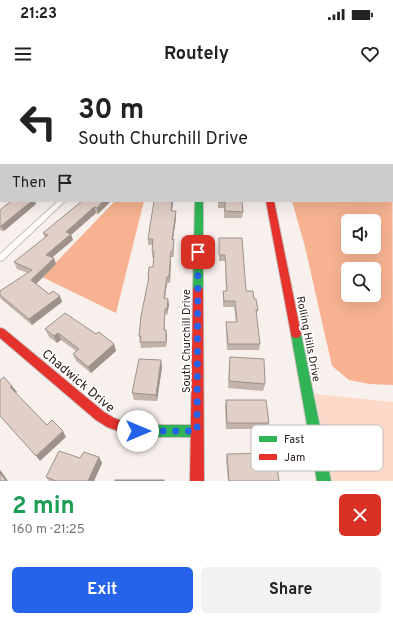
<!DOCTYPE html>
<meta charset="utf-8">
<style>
:root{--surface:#fff;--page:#f2f2f2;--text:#222;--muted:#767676;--accent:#2563eb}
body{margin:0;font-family:Overpass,sans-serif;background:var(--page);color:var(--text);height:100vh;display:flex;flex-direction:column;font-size:15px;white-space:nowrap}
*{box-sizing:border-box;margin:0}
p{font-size:13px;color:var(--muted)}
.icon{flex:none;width:22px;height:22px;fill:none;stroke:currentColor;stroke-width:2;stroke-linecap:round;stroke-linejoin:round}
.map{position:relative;height:401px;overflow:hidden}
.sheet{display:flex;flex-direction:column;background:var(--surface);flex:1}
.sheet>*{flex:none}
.banner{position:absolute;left:0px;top:0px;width:393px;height:122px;box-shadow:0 4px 16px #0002;background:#fff;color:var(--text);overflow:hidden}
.fabs{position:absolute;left:341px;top:134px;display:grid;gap:8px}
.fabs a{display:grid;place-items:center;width:40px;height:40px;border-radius:6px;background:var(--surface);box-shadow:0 4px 16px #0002;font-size:20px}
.pin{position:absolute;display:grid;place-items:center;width:34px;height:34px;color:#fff;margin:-17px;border-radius:8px;box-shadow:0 2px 6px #0006}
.me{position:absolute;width:44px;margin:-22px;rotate:90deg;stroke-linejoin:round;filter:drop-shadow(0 0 3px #0008)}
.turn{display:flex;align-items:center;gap:14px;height:84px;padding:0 12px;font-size:18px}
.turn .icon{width:52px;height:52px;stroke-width:2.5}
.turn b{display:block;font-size:28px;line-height:34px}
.then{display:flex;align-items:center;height:38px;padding:0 12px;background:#0003;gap:8px;font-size:15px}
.round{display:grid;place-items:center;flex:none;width:42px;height:42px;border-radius:6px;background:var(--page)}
.summary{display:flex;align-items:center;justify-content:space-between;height:68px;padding:0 12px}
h1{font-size:24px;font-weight:700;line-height:30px;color:#1e9e55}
.cta{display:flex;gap:8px;margin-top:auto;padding:8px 12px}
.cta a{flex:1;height:46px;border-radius:6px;background:var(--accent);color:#fff;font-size:16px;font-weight:700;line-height:46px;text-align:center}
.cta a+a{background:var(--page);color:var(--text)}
.status{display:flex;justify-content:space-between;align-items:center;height:28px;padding:0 20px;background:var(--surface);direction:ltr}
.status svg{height:11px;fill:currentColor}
header{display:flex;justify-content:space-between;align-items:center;height:52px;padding:0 12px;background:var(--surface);font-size:18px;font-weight:700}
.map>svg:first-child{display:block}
.green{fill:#fcd9c9}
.water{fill:#f7b391;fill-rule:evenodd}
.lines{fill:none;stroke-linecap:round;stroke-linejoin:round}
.street-casing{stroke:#c8beba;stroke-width:2}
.fast-casing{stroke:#c8beba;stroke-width:2}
.jam-casing{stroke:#c8beba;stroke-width:2}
.street{fill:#fefdfc;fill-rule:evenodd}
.fast{fill:#30b455;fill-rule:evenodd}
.jam{fill:#e5322d;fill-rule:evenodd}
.wall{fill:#c2b3ab}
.shaded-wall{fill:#9e928b}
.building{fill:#e1d0c7;stroke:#9e928b}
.route{stroke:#2563eb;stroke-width:7;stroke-dasharray:0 12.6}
.labels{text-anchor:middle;stroke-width:3.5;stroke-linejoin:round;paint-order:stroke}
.street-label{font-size:11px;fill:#2d211c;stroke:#fff}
.near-street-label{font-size:13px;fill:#2d211c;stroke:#fff}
.key{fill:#fff;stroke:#c0bcbb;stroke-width:1}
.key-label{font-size:11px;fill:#2d211c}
</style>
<div class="status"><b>21:23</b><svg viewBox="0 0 49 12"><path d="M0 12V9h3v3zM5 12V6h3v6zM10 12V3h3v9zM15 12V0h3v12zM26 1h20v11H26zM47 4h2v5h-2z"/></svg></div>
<header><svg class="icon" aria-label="menu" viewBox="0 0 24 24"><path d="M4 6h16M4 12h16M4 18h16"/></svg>Routely<svg class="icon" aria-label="heart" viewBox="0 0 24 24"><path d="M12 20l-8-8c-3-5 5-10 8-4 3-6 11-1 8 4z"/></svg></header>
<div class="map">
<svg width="393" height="401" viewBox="0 0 393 401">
<rect width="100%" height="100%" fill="#f8f0ed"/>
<g class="green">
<polygon points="0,0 183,0 1,1 0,105"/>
<polygon points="216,0 393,0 393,3 392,1"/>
<polygon points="315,314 393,322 393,401 332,401"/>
</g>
<g class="water">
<path d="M392,9L393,305L369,304L349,300L332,286L305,167L292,121H392ZM348,141H374V167H348ZM348,189H374V215H348Z"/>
<polygon points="115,121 144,121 116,233 42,197"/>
</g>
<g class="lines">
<defs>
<g id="street">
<polygon points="260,0 265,0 266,1 261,1"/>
<polygon points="58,121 65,121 3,180 0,181 0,174"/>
</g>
<g id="fast">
<rect x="210" y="0" width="5" height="1"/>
<polygon points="195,121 203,121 203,209 201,211 195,211 193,209"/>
<polygon points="296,250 300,251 301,254 331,401 317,401 291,254 292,251"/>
<polygon points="126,342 147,345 197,345 201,347 203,351 201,355 197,357 147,357 122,352 120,348 122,344"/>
</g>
<g id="jam">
<polygon points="266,121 274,121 301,254 300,257 296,258 292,257 291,254"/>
<polygon points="198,206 201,207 203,209 204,401 190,401 193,209 195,207"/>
<polygon points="0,248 4,249 104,332 114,338 130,344 132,348 130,352 126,354 107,347 96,340 0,258"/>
</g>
</defs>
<use href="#street" class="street-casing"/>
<use href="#fast" class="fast-casing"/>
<use href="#jam" class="jam-casing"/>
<use href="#street" class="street"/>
<use href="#fast" class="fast"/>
<use href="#jam" class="jam"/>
</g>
<g class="wall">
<polygon points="82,121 111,121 98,134 96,133 71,155 73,160 52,177 54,178 56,184 36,204 49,214 60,216 62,222 32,245 1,219 0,217 0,211 28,193 17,189 14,182 45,158 43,153"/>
<polygon points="153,121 178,121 178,122 173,122 172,131 176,131 176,138 173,159 174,159 174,177 171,177 170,203 167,203 165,218 169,225 167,235 165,234 165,250 167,255 166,267 141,268 139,256 148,201 148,197 153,187 154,177 152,177 152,165 148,165 148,159 154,124"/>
<polygon points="218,121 242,121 243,132 242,138 224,138 224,128 218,128"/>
<polygon points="35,122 36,124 4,151 0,150 0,130"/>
<polygon points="219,158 246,211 254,219 258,230 256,236 260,264 259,270 227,270 226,248 226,242 236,242 234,227 223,227 223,211 226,211 225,181 219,181"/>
<polygon points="45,249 96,254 114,264 116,271 91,293 76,281 73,274 76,271 61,260 57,263 49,257"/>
<polygon points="230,277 265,304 263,311 228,308 229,284"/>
<polygon points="162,287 157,321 134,320 132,313"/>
<polygon points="226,320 269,343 267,349 226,349 225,327"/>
<polygon points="227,374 279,401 228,401 226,379"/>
<polygon points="99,377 102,383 94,401 49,401 46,397"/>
</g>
<g class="shaded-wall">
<polygon points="32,121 36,121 35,122 36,124 4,151 1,146"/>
<polygon points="103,121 111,121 98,134 97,128"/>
<polygon points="172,121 173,121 173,122 171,137 171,131"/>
<polygon points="94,127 96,133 71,155 73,160 48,181 46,175 66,152"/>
<polygon points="176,131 176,138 172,166 172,160"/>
<polygon points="171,171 171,177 170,203 169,197"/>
<polygon points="54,178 56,184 34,206 31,200"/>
<polygon points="167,197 167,203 164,224 164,218"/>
<polygon points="60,216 62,222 32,245 29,239"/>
<polygon points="168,219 169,225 167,235 167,229"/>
<polygon points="166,250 167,255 166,267"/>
<polygon points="58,253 61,260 57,263 54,256"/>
<polygon points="114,264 116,271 91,293 88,287"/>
<polygon points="161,280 162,287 157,321 156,315"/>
<polygon points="12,306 17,312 15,314 10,307"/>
<polygon points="63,351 66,357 40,381 36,376"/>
<polygon points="99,377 102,383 94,401 88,401"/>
<polygon points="0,390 1,391 8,401 6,401 0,393"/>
</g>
<g class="building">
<polygon points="11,121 32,121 1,146 0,146 0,130"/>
<polygon points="82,121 103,121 97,128 94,127 66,152 71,154 46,175 54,178 31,200 49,214 53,211 60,216 29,239 0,215 0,211 32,190 14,182 48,155 43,153"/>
<polygon points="154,121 172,121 171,131 176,131 172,160 174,159 173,171 171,171 169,197 167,197 164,218 168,219 167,229 165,229 164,250 166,250 166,262 140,262 141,256 139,256 141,236 149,197 148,197 149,187 153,187 154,171 152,171 153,159 148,159"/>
<polygon points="219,121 242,121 243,132 225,131 225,122 218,122"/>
<polygon points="219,158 242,158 246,211 253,211 254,219 256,219 258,230 256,230 260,264 228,264 226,242 237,242 235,221 224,221 223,211 227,211 225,175 219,175"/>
<polygon points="65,233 96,254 99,252 114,264 88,287 73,274 79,269 58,253 54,256 45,249"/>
<polygon points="230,277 264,279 265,304 229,301"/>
<polygon points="139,279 161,280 156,315 132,313"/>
<polygon points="4,297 12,306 10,307 47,345 52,340 63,351 36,376 0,336 0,300"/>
<polygon points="226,320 266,320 269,343 227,343"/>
<polygon points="59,371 80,378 84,372 99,377 88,401 56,401 46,397"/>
<polygon points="275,373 279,401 229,401 227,374"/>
<polygon points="0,393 6,401 0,401"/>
<rect x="115" y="400" width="49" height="1"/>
</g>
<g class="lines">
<polyline class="route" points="138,351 197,351 198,172"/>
</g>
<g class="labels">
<g class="street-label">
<text transform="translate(309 259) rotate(79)" y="4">Rolling Hills Drive</text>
<text transform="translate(186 261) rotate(-90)" y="4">South Churchill Drive</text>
</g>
<g class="near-street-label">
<text transform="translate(79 300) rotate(40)" y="5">Chadwick Drive</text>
</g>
</g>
<rect x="251" y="345" width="132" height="46" rx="6" class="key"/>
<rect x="259" y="356" width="18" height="6" fill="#30b455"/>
<rect x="259" y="374" width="18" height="6" fill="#e5322d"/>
<g class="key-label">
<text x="284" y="363">Fast</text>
<text x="284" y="381">Jam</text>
</g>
</svg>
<div class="fabs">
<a><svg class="icon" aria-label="sound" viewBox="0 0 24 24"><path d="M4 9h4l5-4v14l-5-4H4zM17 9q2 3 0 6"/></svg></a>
<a><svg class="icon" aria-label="search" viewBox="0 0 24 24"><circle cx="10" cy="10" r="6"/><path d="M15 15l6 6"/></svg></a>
</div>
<div class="pin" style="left:198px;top:172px;background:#d93025"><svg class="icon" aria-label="arrive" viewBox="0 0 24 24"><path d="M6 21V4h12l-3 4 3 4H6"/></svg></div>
<svg class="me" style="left:138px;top:351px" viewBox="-20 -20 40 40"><circle r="19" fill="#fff"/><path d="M0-13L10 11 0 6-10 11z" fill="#2563eb"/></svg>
<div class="banner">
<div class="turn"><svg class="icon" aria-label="left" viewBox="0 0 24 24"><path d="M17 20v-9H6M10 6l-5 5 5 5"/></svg><div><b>30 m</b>South Churchill Drive</div></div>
<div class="then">Then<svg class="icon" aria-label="arrive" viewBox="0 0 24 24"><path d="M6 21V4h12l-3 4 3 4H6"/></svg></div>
</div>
</div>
<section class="sheet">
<div class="summary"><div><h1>2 min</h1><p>160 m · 21:25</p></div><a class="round" style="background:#d93025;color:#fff"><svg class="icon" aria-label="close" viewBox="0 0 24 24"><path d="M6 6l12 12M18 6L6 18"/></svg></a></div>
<div class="cta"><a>Exit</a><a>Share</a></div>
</section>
